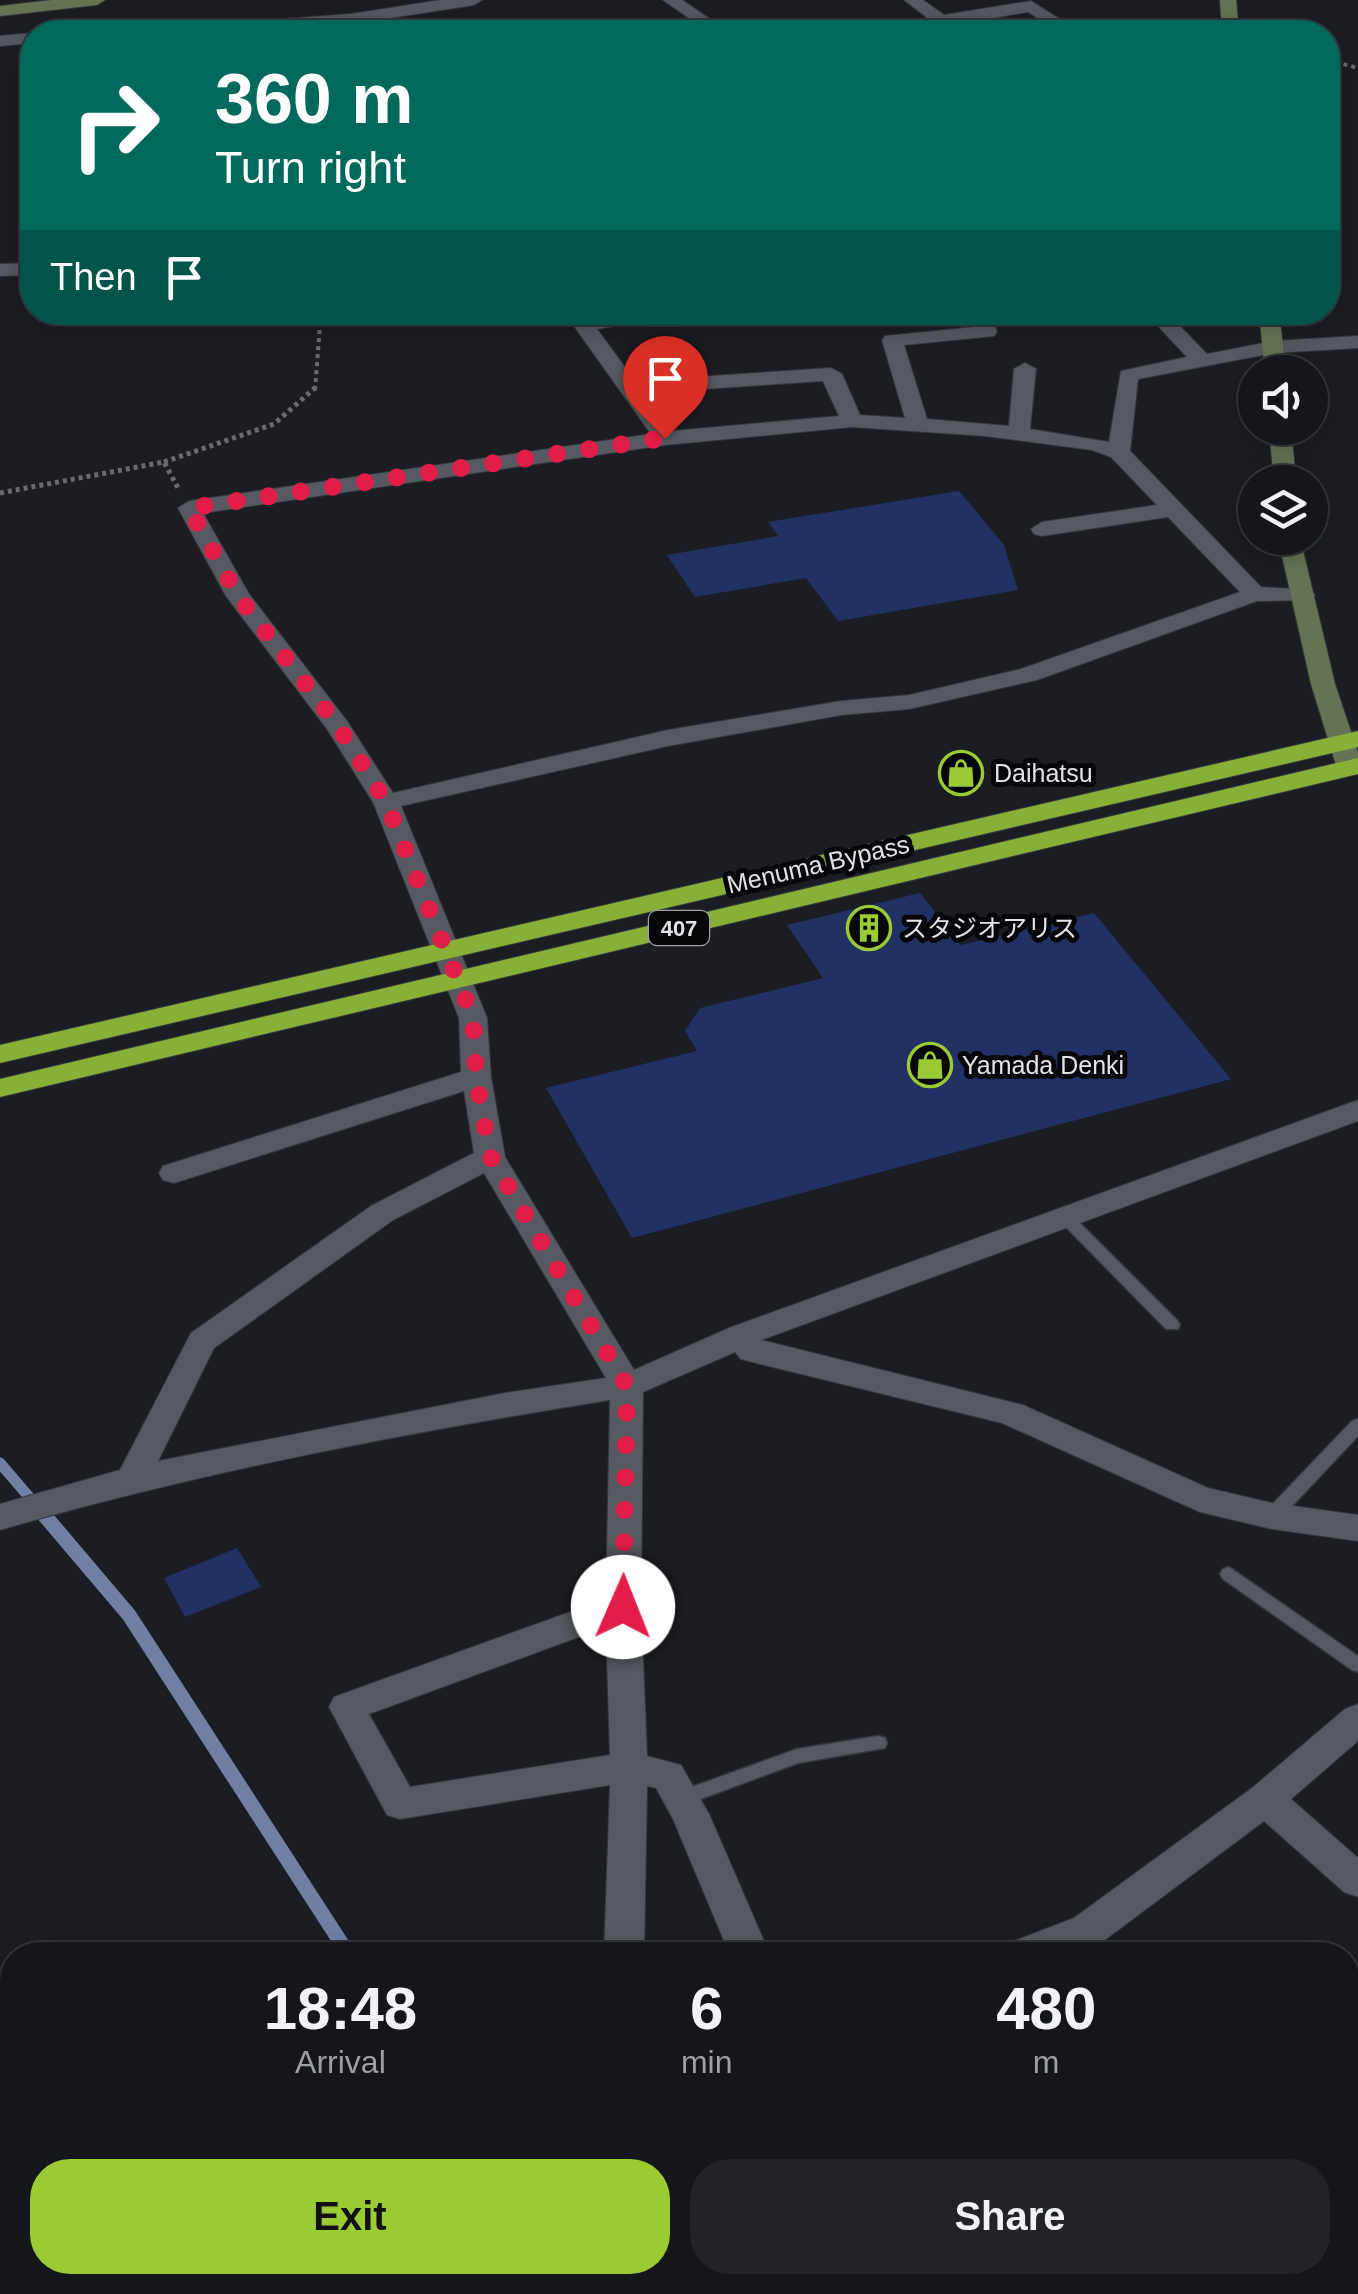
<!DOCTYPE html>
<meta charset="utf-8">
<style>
:root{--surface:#14161a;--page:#212327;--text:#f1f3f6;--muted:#9d9fa2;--line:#333539;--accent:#9bcb33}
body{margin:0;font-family:Arial,"Noto Sans JP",sans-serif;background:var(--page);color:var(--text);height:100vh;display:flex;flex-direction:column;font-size:38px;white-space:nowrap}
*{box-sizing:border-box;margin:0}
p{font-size:32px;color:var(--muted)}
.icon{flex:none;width:55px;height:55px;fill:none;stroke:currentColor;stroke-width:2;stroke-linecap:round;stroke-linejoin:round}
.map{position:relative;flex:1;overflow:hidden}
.drawer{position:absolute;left:0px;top:1942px;width:1360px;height:352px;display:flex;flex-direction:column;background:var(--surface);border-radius:40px 40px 0 0;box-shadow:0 5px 25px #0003,0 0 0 2px var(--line)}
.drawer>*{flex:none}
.hud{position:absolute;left:20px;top:20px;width:1320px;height:305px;border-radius:40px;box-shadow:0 5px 25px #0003,0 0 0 2px var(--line);background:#00695c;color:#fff;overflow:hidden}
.tools{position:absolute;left:1238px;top:355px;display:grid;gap:20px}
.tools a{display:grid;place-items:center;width:90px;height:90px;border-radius:50%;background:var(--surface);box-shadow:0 5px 25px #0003,0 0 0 2px var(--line);font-size:50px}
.pin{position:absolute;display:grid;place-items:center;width:85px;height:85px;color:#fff;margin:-102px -42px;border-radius:50% 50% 50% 0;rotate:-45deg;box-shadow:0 0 10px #0007}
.pin .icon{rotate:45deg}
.me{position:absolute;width:110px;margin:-55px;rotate:1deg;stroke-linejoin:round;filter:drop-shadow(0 0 8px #0008)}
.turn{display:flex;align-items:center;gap:35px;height:210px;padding:0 30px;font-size:45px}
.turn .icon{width:130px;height:130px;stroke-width:2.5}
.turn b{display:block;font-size:70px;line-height:85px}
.then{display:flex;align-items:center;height:95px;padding:0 30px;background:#0003;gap:20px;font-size:38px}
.eta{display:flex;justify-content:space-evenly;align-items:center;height:170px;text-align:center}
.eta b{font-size:60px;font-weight:600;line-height:70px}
.button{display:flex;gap:20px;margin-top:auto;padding:20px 30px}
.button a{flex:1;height:115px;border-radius:40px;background:var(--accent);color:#111;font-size:40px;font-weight:600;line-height:115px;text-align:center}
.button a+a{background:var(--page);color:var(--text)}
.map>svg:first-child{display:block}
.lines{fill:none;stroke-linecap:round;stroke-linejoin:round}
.stream-far1{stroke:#717fa5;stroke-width:11}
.stream{stroke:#717fa5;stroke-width:15}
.building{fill:#213163}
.lane-casing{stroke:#36373c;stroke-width:3}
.street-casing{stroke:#36373c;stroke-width:2}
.secondary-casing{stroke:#36373c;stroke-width:2}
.highway-casing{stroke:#36373c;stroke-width:2}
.path-far1{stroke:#696b70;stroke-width:4;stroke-dasharray:4 4;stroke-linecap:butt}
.path{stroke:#696b70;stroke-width:5;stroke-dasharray:4 4;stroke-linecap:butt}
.lane{fill:#56595f;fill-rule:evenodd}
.street{fill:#56595f;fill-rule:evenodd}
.secondary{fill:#657353;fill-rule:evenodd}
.highway{fill:#88af38;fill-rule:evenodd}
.route{stroke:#e11d48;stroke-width:18;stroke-dasharray:0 32.4}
.labels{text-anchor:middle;stroke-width:10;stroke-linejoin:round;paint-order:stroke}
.shield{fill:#07070a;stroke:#a0a1a5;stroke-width:2.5}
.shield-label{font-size:22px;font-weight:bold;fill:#e2e3e7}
.poi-label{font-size:25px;fill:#e2e3e7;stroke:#07070a;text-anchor:start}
.street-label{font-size:25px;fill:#e2e3e7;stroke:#07070a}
</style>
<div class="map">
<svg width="1358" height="2294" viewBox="0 0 1358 2294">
<rect width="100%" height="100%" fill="#1b1d23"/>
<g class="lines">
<polyline class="stream-far1" points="0,1463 36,1505"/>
<g class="stream">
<polyline points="34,1503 129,1615 349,1955"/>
<polyline points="545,2282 552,2294"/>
</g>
</g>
<g class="building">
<polygon points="959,491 1004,545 1018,590 838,621 806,578 695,597 667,555 778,536 768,522"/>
<polygon points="920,893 961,945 1094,913 1231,1079 632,1238 546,1088 697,1051 685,1031 700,1008 823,978 787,925"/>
<polygon points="237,1548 261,1587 185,1617 164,1578"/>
</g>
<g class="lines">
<defs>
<g id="lane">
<polygon points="1064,1211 1069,1212 1178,1321 1180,1325 1178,1329 1166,1329 1059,1220 1056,1216 1059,1212"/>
<polygon points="1358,1419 1358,1436 1278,1521 1272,1522 1266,1521 1263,1516 1266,1511 1352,1421"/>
<polygon points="1229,1567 1358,1656 1358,1672 1352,1670 1223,1579 1220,1574 1223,1569"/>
<polygon points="878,1736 885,1738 887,1743 885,1748 798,1763 682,1806 675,1803 673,1798 675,1793 797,1749"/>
</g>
<g id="street">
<path d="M441,0H482L474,5C373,21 269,39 166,32L175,27L351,14Z"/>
<polygon points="663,0 682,0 729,32 709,32"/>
<polygon points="904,0 923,0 944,15 1031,1 1080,32 1060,32 1028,12 956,24 961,32 946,32"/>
<polygon points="608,27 617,32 598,32 601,28"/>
<polygon points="32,33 32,43 0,46 0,36"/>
<polygon points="32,263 32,275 0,276 0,264"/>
<path d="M564,312H585L589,318L622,312H672L662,318L597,329L635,381L831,368L842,374L860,415L905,418L882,340L885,336L975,327L970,312H990L997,332L994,336L904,345L927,419L1009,426L1014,369L1025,363L1036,369L1030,429L1109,442L1121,371L1187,357L1159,327L1156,323L1159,319H1173L1207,354L1273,341L1358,336V348L1273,353L1138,379L1130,451L1261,587L1311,590L1315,595L1311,600L1257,601L1037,680L909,709L841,715L668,746L401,806L487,1018L491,1077L505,1157L634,1370L729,1328L1358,1100V1121L761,1340L1023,1405L1208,1488L1272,1503L1358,1515V1541L1272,1529L1200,1512L1002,1423L752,1362L741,1359L735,1352L643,1392L641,1607L647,1756L681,1765L709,1814L770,1955H730L673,1819L656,1788L647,1786L644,1955H604L610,1785L400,1819L387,1815L329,1707L334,1697L606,1599L610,1400C405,1433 199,1472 0,1530V1504L120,1470L191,1333L371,1206L474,1153L464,1091L174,1183L163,1180L159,1173L163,1166L461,1072L459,1018L373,802L327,729L226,596L178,508L189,501L651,434ZM823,381L839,416L671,431L644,393ZM852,427L985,436L1092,450L1111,457L1157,505L1042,522L1031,529L1034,534L1042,536L1168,517L1240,592L1021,669L909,695L841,701L668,730L393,793L347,721L249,594L203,513L665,445ZM484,1173L606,1378L505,1393L158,1461L214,1348L393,1220ZM606,1627L610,1755L410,1787L369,1714Z"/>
<polygon points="1358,1704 1358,1741 1291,1799 1358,1858 1358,1897 1344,1892 1264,1821 1102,1942 1068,1955 1003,1955 1009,1943 1074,1918 1252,1788 1345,1709"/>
<polygon points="1348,2056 1358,2060 1358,2096 1348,2092"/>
<polygon points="212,2282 272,2282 267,2294 207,2294"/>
<polygon points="702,2282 745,2282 750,2294 706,2294"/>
<polygon points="844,2282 888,2282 893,2294 849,2294"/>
</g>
<g id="secondary">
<polygon points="52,0 105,0 97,5 0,16 0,6"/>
<polygon points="1220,0 1236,0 1239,32 1222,32"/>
<polygon points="1259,312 1279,312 1286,372 1265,372"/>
<polygon points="1269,428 1291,428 1296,482 1274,482"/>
<polygon points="1278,538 1300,538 1335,684 1358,753 1358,774 1341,773 1337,768 1311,684"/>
</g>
<g id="highway">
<polygon points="1358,731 1358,747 0,1063 0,1045"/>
<polygon points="1358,758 1358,774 0,1097 0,1079"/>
</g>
</defs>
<use href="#lane" class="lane-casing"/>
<use href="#street" class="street-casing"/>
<use href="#secondary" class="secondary-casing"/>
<use href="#highway" class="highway-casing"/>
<g class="path-far1">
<polyline points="1328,60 1358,68"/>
<polyline points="1328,133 1341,141 1328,143"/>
<polyline points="315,390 321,312"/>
</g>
<g class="path">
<polyline points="164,462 274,424 316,387"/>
<polyline points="0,493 164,462 179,490"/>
</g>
<use href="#lane" class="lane"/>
<use href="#street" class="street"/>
<use href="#secondary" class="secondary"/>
<use href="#highway" class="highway"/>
</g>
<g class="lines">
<polyline class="route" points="623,1607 627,1386 490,1156 476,1077 473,1018 386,802 338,726 238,596 189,508 665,438"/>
</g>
<defs>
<symbol id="shop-ring" viewBox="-11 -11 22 22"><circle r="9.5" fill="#07070a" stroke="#9bcb33" stroke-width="1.5"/><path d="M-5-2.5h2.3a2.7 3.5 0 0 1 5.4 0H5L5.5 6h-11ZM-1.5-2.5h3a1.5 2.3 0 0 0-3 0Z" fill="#9bcb33"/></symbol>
<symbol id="building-ring" viewBox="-11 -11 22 22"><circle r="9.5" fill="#07070a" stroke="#9bcb33" stroke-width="1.5"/><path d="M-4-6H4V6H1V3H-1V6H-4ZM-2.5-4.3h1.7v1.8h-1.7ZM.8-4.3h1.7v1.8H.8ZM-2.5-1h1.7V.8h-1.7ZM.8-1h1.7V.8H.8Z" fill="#9bcb33"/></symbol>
</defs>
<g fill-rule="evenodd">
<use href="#shop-ring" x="936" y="748" width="50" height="50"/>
<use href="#building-ring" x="844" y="903" width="50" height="50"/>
<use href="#shop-ring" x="905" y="1040" width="50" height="50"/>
</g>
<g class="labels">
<rect class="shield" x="649" y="911" width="60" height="34" rx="8"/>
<g class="shield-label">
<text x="679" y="936">407</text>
</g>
<g class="poi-label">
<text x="994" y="782">Daihatsu</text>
<text x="902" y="937">スタジオアリス</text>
<text x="962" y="1074">Yamada Denki</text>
</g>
<g class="street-label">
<text transform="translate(818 864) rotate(-13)" y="9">Menuma Bypass</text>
</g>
</g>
</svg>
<div class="tools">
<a><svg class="icon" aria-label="sound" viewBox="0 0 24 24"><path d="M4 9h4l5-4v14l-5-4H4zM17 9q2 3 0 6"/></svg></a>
<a><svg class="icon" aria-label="layers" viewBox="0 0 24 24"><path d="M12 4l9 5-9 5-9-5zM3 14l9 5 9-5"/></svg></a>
</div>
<div class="pin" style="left:665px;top:438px;background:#d93025"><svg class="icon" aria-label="arrive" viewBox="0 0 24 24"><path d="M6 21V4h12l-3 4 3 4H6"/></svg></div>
<svg class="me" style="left:623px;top:1607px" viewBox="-20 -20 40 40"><circle r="19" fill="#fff"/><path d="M0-13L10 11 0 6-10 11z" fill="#e11d48"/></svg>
<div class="hud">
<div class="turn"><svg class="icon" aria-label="right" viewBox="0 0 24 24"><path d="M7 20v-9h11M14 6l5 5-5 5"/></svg><div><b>360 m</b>Turn right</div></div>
<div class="then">Then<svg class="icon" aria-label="arrive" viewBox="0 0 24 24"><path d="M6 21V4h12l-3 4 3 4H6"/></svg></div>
</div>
<section class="drawer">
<div class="eta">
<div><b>18:48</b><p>Arrival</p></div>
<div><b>6</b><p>min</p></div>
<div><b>480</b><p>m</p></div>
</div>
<div class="button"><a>Exit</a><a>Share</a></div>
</section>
</div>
